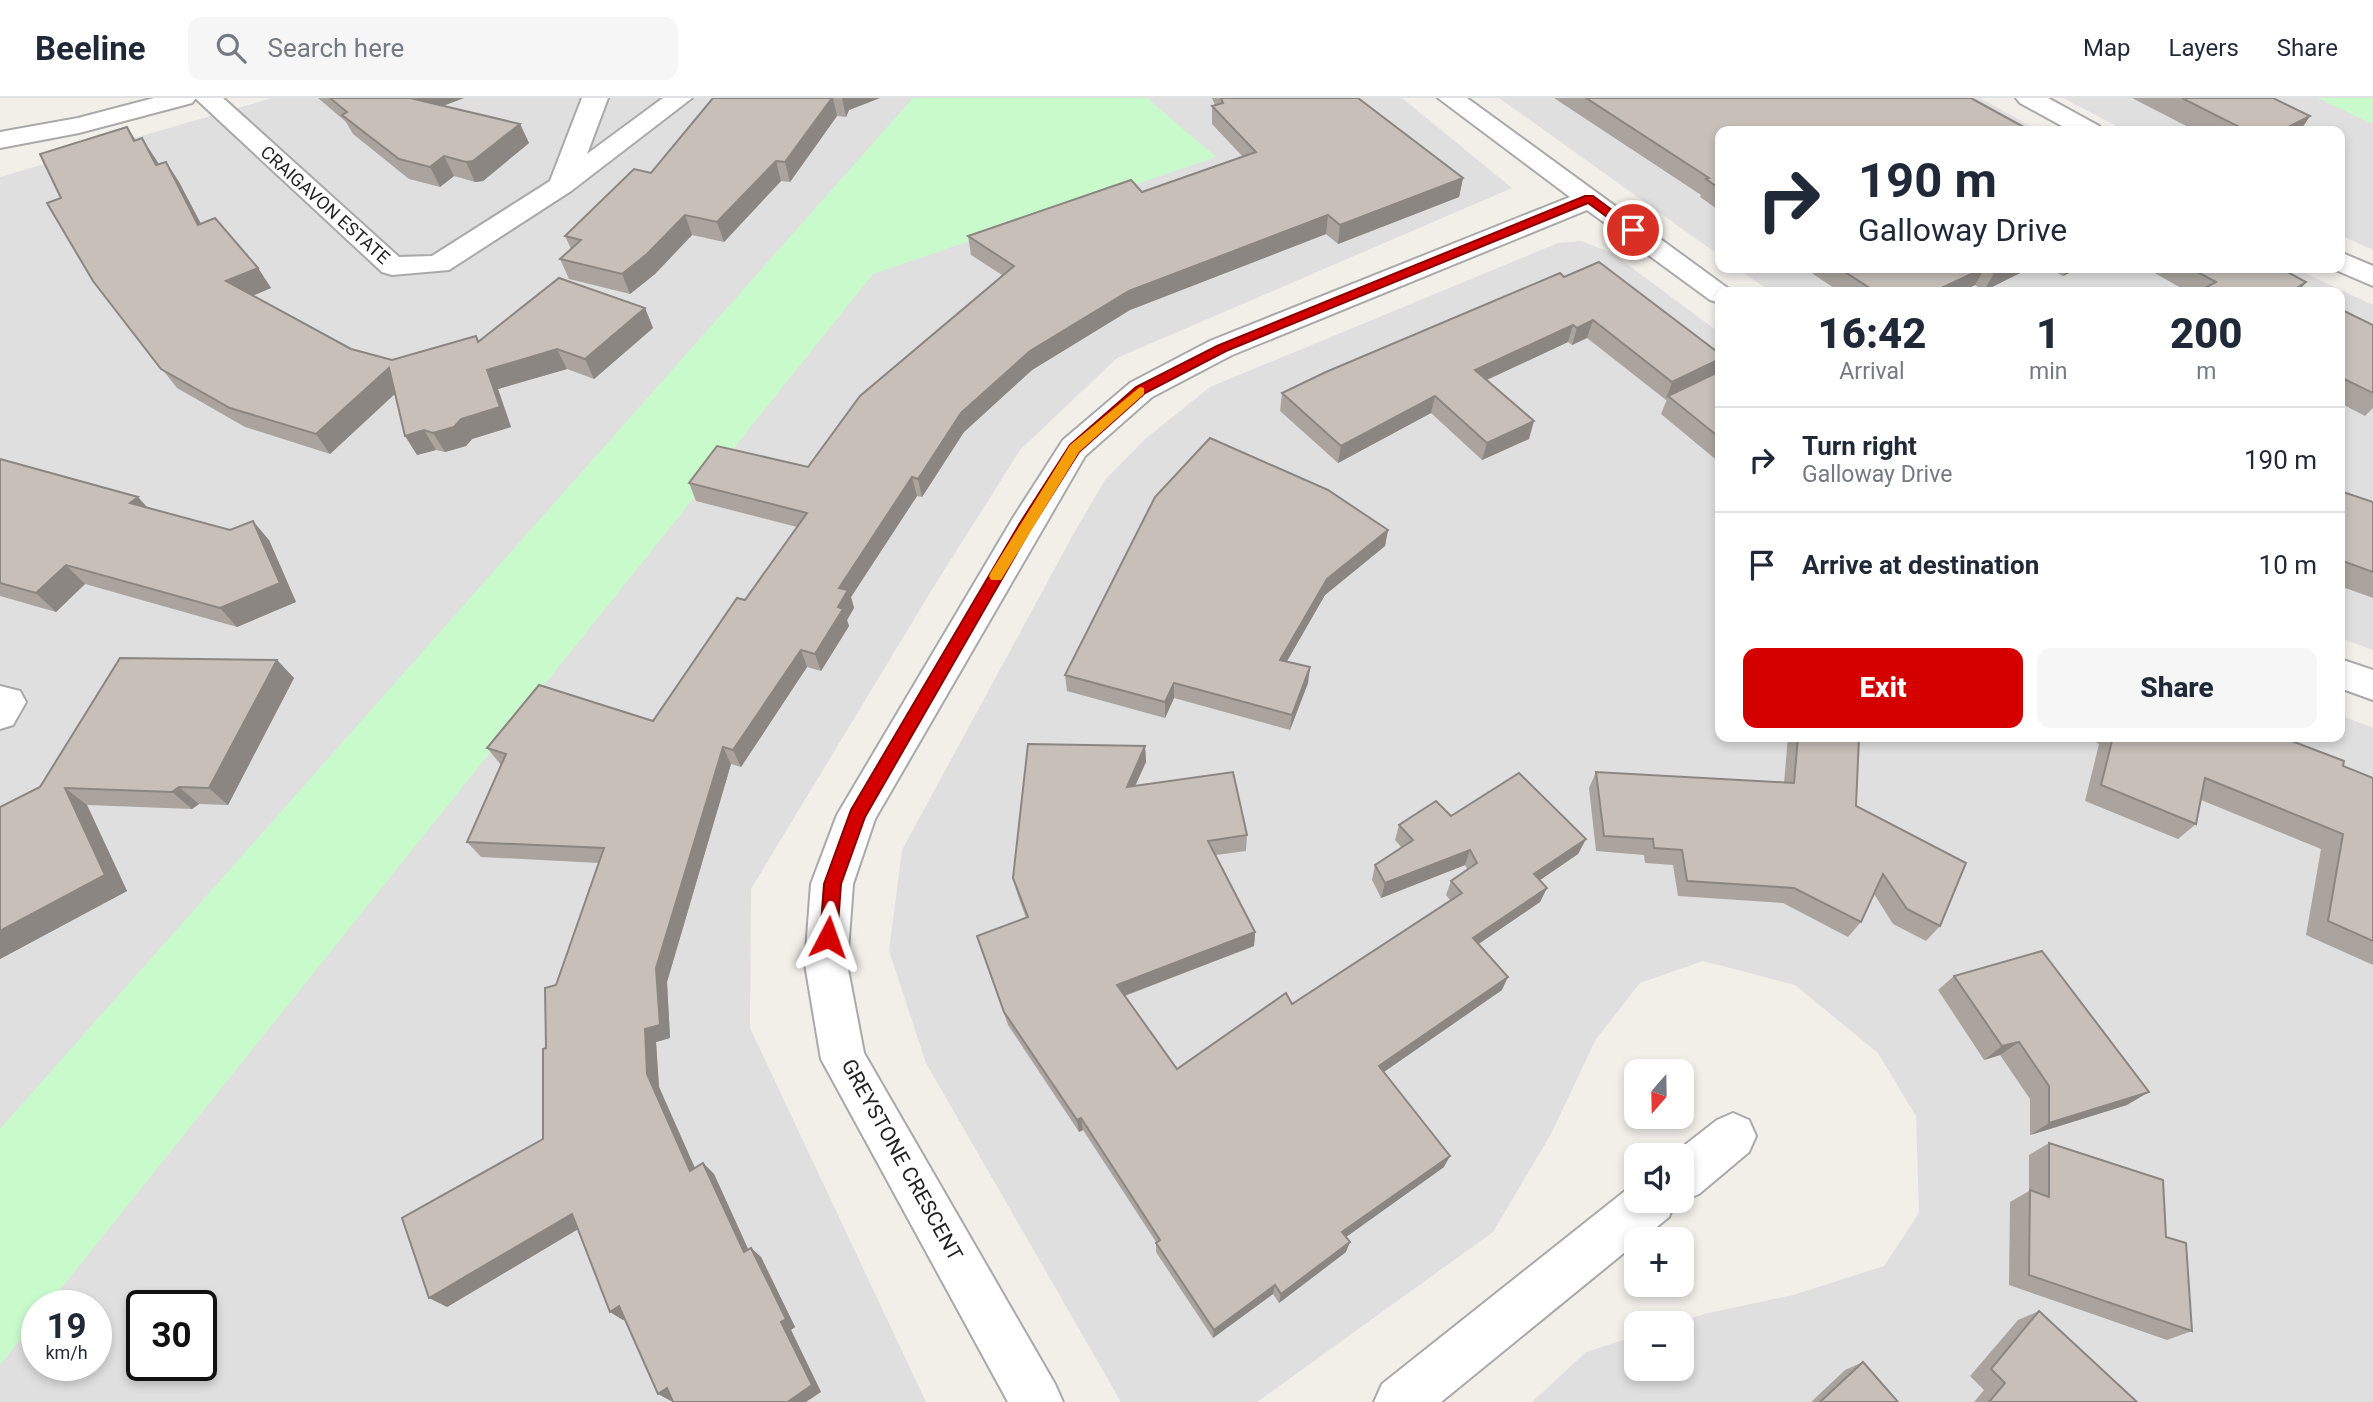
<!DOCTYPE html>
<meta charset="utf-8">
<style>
:root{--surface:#fff;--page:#f6f6f7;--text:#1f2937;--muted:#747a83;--line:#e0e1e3;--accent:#d40000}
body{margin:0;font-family:Roboto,sans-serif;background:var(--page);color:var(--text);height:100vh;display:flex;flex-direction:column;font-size:26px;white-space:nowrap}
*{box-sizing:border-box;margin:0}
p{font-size:23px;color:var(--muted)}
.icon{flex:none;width:38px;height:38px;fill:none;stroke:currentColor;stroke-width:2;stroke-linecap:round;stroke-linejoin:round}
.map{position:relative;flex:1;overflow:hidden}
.drawer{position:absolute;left:1715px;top:189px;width:630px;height:455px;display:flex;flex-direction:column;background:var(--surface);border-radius:14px;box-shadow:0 4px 10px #0003}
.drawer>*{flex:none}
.guide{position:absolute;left:1715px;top:28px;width:630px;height:147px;border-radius:14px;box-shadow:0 4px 10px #0003;background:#fff;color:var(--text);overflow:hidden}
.needle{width:46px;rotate:200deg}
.controls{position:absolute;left:1624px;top:961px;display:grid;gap:14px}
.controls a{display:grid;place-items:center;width:70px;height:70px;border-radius:14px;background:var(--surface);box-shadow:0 4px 10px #0003;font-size:35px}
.speed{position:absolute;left:21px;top:1192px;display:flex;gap:14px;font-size:35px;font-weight:700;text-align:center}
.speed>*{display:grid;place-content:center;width:91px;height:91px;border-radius:50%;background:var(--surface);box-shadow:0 4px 10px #0003;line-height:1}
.speed small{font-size:18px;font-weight:400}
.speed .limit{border:4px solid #111;border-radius:10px;background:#fff;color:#111}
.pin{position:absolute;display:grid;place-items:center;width:60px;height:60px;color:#fff;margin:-30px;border:4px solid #fff;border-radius:50%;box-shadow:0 2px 7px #0007}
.me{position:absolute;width:77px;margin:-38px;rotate:4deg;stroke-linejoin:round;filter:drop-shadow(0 0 5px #0008)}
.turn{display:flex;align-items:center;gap:24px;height:147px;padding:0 28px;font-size:32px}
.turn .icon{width:91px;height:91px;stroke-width:2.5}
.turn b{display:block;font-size:49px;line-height:60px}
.eta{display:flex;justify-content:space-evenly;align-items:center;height:119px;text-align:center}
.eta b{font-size:42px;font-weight:800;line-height:49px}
.action{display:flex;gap:14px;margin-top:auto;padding:14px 28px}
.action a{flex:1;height:80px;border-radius:14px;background:var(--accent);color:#fff;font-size:28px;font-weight:800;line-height:80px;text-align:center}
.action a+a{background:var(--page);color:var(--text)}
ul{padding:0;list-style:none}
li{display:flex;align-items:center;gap:21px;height:105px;padding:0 28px;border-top:2px solid var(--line)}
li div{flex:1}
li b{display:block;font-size:26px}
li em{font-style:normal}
header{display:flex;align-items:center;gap:42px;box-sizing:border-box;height:98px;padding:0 35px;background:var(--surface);border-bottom:2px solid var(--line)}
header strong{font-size:33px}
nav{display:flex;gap:38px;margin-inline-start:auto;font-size:24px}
.search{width:490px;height:63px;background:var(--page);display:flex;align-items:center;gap:18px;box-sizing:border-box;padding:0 24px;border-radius:14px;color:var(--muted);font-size:26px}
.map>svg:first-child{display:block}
.residential{fill:#e0dfdf;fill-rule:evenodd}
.park{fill:#c8facc}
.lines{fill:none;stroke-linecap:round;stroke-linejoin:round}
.minor-casing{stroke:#a9a9a9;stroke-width:4}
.tertiary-casing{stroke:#a9a9a9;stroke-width:4}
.minor{fill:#fff;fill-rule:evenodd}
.tertiary{fill:#fff;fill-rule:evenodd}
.wall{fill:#aba49e}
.shaded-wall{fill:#8b8681}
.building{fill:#c7bfb8;stroke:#8b8681;stroke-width:2}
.route{fill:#d40000;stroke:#8a0000;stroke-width:2}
.slow{fill:#f59e0b}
.labels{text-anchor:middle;stroke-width:6;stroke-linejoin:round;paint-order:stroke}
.far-street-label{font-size:18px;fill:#222;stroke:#fff}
.street-label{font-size:21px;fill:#222;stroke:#fff}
</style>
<header>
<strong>Beeline</strong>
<div class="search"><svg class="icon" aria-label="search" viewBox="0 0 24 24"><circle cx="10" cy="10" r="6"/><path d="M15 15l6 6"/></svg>Search here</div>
<nav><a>Map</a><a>Layers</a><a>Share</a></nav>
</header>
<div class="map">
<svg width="2373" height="1304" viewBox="0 0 2373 1304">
<rect width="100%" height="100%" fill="#f2efe9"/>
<g class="residential">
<path d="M272,0H1402L1512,90L1117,260L1020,352L933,490L751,791L750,930L926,1304H0V79ZM37,1208H96V1267H37ZM142,1208H201V1267H142Z"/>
<polygon points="1499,0 1980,0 2040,33 1720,33 1720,158"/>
<polygon points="2063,0 2318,0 2373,26 2373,152 2340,137 2340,33 2126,33"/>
<polygon points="1581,143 1612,155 1720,235 1720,639 2340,639 2340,617 2373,630 2373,1304 1532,1304 1586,1254 1636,1238 1636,1270 1682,1270 1682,1225 1676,1225 1704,1216 1793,1197 1884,1168 1919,1115 1916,1018 1878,955 1795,887 1703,863 1640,885 1596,941 1551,1036 1493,1134 1257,1304 1121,1304 926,965 889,853 902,752 1074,435 1105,382 1145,341 1210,289 1558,145"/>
<polygon points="1737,170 2294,170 2373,207 2373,552 2340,540 2340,194 1771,194"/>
</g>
<g class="park">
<polygon points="913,0 1147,0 1216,59 873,176 48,1207 37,1208 37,1221 0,1267 0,1031"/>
<polygon points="2318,0 2373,0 2373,26"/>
</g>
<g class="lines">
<defs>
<g id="minor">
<polygon points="195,0 223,0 399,159 432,158 550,83 582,0 608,0 587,56 663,0 692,0 571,93 449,172 392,177 382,174"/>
<polygon points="1438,0 1467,0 1733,194 1720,194 1720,205 1710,202 1587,112 1232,257 1152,299 1085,358 875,721 853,786 847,866 864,955 1055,1286 1063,1304 1008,1304 821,961 805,866 811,786 837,717 1013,420 1063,342 1130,285 1210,243 1570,99"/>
<polygon points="2016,0 2048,0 2099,28 2103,33 2071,33 2020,5"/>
<polygon points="2340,154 2373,168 2373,188 2331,170 2340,170"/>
<polygon points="2340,561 2373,572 2373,602 2340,590"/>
<polygon points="0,588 20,593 26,604 13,627 0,631"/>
<polygon points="1733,1015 1749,1022 1756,1038 1749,1054 1699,1096 1682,1103 1682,1057 1672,1057 1717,1022"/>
<polygon points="1635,1085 1636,1102 1676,1102 1669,1119 1642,1141 1636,1141 1636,1145 1441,1304 1374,1304 1382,1286"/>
</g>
<polygon id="tertiary" points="154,0 196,0 192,5 79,35 0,50 0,34 78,20"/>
</defs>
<use href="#minor" class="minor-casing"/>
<use href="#tertiary" class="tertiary-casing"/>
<use href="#minor" class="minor"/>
<use href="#tertiary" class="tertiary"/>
</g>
<g class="wall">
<polygon points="318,0 464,0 443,8 520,26 529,45 483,83 475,84 454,78 440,89 409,81 353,36 346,24"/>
<polygon points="713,0 880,0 849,12 846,19 837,18 790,84 781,83 724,144 692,137 655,176 630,196 569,181 560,161 571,151 565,138 651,75"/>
<polygon points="1212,0 1358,0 1463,80 1459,99 1338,146 1326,136 1130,212 1032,272 964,334 922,399 917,398 851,499 854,510 847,522 849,528 821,573 807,569 741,669 731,666 667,884 670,940 656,944 659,989 695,1070 703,1065 714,1076 748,1151 751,1150 761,1159 795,1229 791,1232 821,1294 671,1303 625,1221 623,1222 610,1214 578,1131 447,1209 543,1041 546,950 556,887 599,765 481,759 467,744 501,667 487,650 653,623 745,502 797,429 696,403 689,385 808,369 1002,177 971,157 968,138 1142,94 1243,59 1212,26 1212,8 1215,7"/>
<polygon points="1554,0 1971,0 1720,33 1720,113 1700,99 1701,97"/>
<polygon points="2132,0 2273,0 2310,18 2300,33 2196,33"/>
<polygon points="127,29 136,42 155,60 159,66 166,64 179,84 201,126 258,170 271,190 252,198 351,251 392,262 476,238 479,243 645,210 653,230 594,281 567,271 498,291 511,329 472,341 466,348 445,354 436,352 417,357 395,296 330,356 245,329 177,290 93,183 61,100"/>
<polygon points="1804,170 2030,170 1984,193 1975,187 1960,194 1840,194"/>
<polygon points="2048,170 2079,170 2063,178"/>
<polygon points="2146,170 2280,170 2306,184 2299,193 2303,194 2188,194"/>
<polygon points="1564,179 1720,256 1720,267 1717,275 1720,276 1720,365 1661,316 1667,301 1666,302 1587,240 1572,247 1568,244 1487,282 1529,341 1482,362 1431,315 1338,365 1280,313 1282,295"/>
<polygon points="2340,211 2373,227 2373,310 2365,318 2340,305"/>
<polygon points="0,361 148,410 269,442 296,504 237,529 85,486 56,514 0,498"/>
<polygon points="2340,393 2373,404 2373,500 2340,488"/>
<polygon points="1388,432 1385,448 1325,497 1287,563 1308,585 1290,632 1174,600 1165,620 1067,593 1065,577"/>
<polygon points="277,562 294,580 228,707 199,706 192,711 87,707 127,793 0,861 0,709 40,689"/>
<polygon points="1788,639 1859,639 1856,708 1940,828 1926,843 1893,826 1874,796 1861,824 1848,839 1783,805 1678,798 1673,767 1645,765 1644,757 1596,753 1589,690 1596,674 1784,685"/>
<polygon points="2086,639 2281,639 2343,668 2373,680 2373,867 2306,837 2321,751 2201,702 2196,726 2178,741 2085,703 2099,646"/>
<polygon points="1145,648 1146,664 1135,687 1247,737 1246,753 1216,757 1255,834 1254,848 1125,898 1177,971 1292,906 1450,802 1446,797 1451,783 1467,771 1465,767 1381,800 1372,782 1375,767 1402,750 1395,742 1399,727 1451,718 1586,741 1578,756 1540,782 1547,790 1540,804 1478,846 1502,892 1384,974 1444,1069 1346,1139 1346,1154 1279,1205 1273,1196 1213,1240 1156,1154 1156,1144 1083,1032 1079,1034 1008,927 977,838 1026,820 1017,795 1013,780"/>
<polygon points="1954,878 2127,1007 2030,1037 2030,1001 2000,957 1984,962 1938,892"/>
<polygon points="2049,1045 2166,1139 2192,1233 2167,1242 2009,1187 2010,1104 2029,1093 2029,1057"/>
<polygon points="2039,1213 2137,1304 1974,1304 1984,1292 1970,1278 2018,1222"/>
<polygon points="1863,1264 1898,1304 1811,1304 1845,1272"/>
</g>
<g class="shaded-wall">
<polygon points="406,0 464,0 415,18"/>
<polygon points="832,0 833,0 837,18 790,84 785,64"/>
<polygon points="842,0 880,0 849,12 846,19"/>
<polygon points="2310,18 2300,33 2280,33"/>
<polygon points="520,26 529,45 483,83 475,84 466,64"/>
<polygon points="142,40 155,60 170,87 156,67"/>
<polygon points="444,58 454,78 440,89 430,69"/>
<polygon points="776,63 781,83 724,144 717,124"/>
<polygon points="166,64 179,84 212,147 198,127"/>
<polygon points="1463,80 1459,99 1338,146 1340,127"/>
<polygon points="685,117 692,137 655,176 630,196 622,176"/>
<polygon points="1328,117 1326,136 1130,212 1032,272 964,334 922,399 918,381 961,315 1030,253 1129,193"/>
<polygon points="258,170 271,190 240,203 226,183"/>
<polygon points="1985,170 1975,187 1960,194 1933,194"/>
<polygon points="2004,170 2030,170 1984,193 1994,175"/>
<polygon points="2068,170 2079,170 2063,178"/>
<polygon points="2306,184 2298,194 2295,191"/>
<polygon points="645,210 653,230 594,281 585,261"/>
<polygon points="1593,222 1587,240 1572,247 1577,230"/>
<polygon points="1573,227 1568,244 1471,289 1475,272"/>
<polygon points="557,251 567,271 498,291 511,329 472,341 466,348 445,354 433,335 487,272"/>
<polygon points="1720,261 1720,267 1717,276 1668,298 1666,302 1672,284"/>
<polygon points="389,270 401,290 330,356 316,336"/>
<polygon points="1435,298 1431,315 1338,365 1341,348"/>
<polygon points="1534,323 1529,341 1482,362 1487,345"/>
<polygon points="424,332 436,352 417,357 405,338"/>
<polygon points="912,379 917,398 851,499 854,510 847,522 849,528 821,573 815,556 838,509 839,490"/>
<polygon points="138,399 155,418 130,405"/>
<polygon points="253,423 269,442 296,504 237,529 220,510"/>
<polygon points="1388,432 1385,448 1325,497 1279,577 1280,562 1327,481"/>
<polygon points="66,467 85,486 56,514 36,495"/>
<polygon points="801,552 807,569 741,669 733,652"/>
<polygon points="277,562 294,580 228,707 209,690"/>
<polygon points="1310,569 1308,585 1290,632 1292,617"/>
<polygon points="1174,585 1174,600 1165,620 1165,604"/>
<polygon points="1145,648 1146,664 1128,704 1127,689"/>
<polygon points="723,649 731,666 667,884 670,940 656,944 659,989 701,1084 690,1073 647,976 645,931 656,870"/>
<polygon points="179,689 199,706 192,711 172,694"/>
<polygon points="65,690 87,707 127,793 0,861 0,833"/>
<polygon points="1586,741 1578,756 1527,791 1534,776"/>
<polygon points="1470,752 1465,767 1381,800 1385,785"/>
<polygon points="1547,790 1540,804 1467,854 1473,840"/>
<polygon points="1255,834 1254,848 1118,900 1117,887"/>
<polygon points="1508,879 1502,892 1375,980 1379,968"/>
<polygon points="2019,944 2000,957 1984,962 2002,948"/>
<polygon points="2149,994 2127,1007 2030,1037 2049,1025"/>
<polygon points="1081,1020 1083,1032 1079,1034 1077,1022"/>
<polygon points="1450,1058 1444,1069 1339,1144 1342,1134"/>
<polygon points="703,1065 714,1076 754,1164 744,1154"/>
<polygon points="572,1116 585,1127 447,1209 429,1200"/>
<polygon points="1350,1144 1346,1154 1279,1205 1281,1196"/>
<polygon points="751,1150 761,1159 795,1229 791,1232 821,1294 806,1304 789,1304 781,1224"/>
<polygon points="1275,1187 1273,1196 1213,1240 1214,1232"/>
<polygon points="619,1208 632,1216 623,1222 610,1214"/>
<polygon points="667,1290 679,1297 671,1303 658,1296"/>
</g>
<g class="building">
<polygon points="330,0 410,0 520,26 473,63 466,64 444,58 430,69 399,61 342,17 347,14"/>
<polygon points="713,0 832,0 785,64 776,63 717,124 685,117 647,156 622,176 560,161 581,142 565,138 634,71 651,75"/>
<polygon points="1221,0 1358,0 1463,80 1340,127 1328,117 1129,193 1030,253 961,315 918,381 912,379 839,490 848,492 838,509 843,511 815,556 801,552 733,652 723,649 656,870 660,927 645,931 647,976 690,1073 703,1065 744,1154 751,1150 786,1221 781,1224 812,1287 789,1303 789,1304 673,1304 667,1290 658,1296 619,1208 610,1214 572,1116 429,1200 402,1120 543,1041 543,951 546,950 545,890 556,887 604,750 467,744 506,656 487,650 539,587 653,623 737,500 745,502 807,415 689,385 717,348 808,369 860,298 1014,168 968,138 1131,82 1142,94 1256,54 1212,8 1223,5"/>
<polygon points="1586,0 1971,0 2031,33 1720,33 1720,91 1706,81 1709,80"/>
<polygon points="2182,0 2273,0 2310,18 2280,33 2247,33"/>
<polygon points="127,29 134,43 142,40 156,67 166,64 198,127 215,120 258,170 226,183 351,251 392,262 476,238 478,244 559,180 645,210 585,261 557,251 487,272 500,309 461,321 454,329 433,335 424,332 405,338 389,270 316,336 230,310 161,271 93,183 47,105 61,100 40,56"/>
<polygon points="1599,164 1720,256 1720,261 1672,284 1593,222 1577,230 1573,227 1475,272 1534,323 1487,345 1435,298 1341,348 1282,295 1326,274 1560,175 1564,179"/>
<polygon points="1839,170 1984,170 1933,194 1876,194"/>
<polygon points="1986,170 2004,170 1994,175"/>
<polygon points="2190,170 2280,170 2306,184 2295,191 2303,194 2207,194 2209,194 2203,191 2216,184"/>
<polygon points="2340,211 2373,227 2373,295 2340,279"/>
<polygon points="1718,274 1720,276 1720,340 1668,298"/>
<polygon points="1210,340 1328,392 1388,432 1327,481 1280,562 1310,569 1292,617 1174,585 1165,604 1065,577 1155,399"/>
<polygon points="0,361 138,399 130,405 230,432 253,423 280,485 220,510 66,467 36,495 0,485"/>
<polygon points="2340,393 2373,404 2373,474 2340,462"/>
<polygon points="120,560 277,562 209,690 179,689 172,694 65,690 105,777 0,833 0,709 40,689"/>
<polygon points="1798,639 1859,639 1856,708 1966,765 1940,828 1907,811 1883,776 1861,824 1794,790 1687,783 1682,752 1654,750 1653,741 1604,738 1596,674 1794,685"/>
<polygon points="2113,639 2281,639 2344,663 2343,668 2373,680 2373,843 2328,823 2343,736 2205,680 2196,726 2101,687"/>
<polygon points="1028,646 1145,648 1127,689 1233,674 1247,737 1208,743 1255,834 1117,887 1177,971 1286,895 1292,906 1462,795 1451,783 1477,765 1470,752 1385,785 1375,767 1413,742 1399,727 1436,703 1451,718 1519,675 1586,741 1534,776 1547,790 1473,840 1508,879 1379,968 1450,1058 1342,1134 1350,1144 1281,1196 1275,1187 1214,1232 1156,1145 1160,1142 1081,1020 1077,1022 1004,914 977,838 1028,819 1013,780"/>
<polygon points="2042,853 2149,994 2049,1025 2049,988 2019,944 2002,948 1954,878"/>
<polygon points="2049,1045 2163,1082 2166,1139 2186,1145 2192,1233 2029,1177 2030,1092 2049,1099"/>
<polygon points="2039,1213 2137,1304 1989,1304 2005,1285 1991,1271"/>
<polygon points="1863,1264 1898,1304 1820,1304"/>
</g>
<polygon class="route" points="1585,98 1593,98 1639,132 1629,135 1588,105 1226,253 1145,295 1079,354 1030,432 865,719 841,786 837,839 834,845 828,847 822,845 820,839 824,786 851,712 1020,425 1070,347 1136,289 1217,248"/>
<polygon class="slow" points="1140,289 1144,290 1144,296 1079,354 1001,482 991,482 989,478 991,474 1070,347"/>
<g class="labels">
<g class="far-street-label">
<text transform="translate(325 107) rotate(42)" y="6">CRAIGAVON ESTATE</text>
</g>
<g class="street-label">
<text transform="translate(902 1062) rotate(61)" y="7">GREYSTONE CRESCENT</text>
</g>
</g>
</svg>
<div class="controls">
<a><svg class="needle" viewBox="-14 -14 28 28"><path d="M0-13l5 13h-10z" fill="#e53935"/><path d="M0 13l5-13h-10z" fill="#747a83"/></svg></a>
<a><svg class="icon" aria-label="sound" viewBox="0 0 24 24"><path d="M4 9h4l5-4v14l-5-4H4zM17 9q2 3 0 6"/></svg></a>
<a>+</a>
<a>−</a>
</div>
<div class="speed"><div>19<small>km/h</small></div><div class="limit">30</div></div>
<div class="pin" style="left:1633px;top:132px;background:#d93025"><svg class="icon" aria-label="arrive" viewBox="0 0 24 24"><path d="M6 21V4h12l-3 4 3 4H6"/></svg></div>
<svg class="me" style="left:828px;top:839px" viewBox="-20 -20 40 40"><path d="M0-17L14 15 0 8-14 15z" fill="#d40000" stroke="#fff" stroke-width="4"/></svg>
<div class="guide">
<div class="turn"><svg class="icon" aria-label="right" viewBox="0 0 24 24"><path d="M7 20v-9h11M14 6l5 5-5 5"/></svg><div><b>190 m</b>Galloway Drive</div></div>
</div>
<section class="drawer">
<div class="eta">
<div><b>16:42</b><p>Arrival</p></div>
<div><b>1</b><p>min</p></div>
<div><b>200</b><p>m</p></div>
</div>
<ul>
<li><svg class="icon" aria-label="right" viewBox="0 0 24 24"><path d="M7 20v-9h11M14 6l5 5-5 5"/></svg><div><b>Turn right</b><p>Galloway Drive</p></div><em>190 m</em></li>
<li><svg class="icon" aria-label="arrive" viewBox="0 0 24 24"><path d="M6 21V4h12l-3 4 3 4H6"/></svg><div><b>Arrive at destination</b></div><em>10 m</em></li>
</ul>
<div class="action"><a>Exit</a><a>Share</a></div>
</section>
</div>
